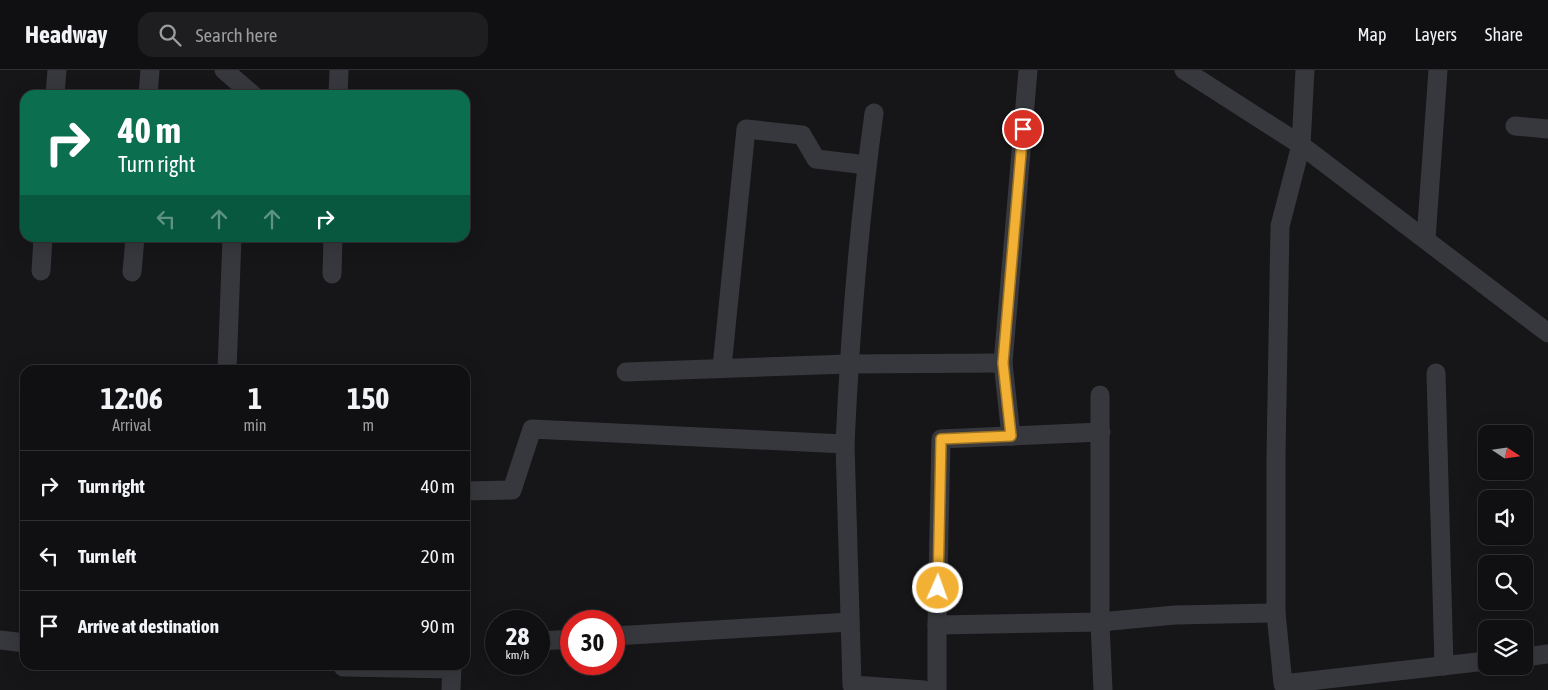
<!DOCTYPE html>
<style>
:root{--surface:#101012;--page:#1e1e20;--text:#f1f3f6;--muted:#9c9d9f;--line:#303032}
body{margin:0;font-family:"Asap Condensed",sans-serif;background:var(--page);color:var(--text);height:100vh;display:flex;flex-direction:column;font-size:19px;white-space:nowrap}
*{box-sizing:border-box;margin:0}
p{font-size:16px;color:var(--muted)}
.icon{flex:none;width:28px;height:28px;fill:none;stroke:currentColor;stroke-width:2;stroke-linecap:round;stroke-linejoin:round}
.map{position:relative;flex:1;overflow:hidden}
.side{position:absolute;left:20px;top:295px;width:450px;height:305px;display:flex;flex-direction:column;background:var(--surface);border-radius:15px;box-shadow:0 5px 20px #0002,0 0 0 1px var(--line)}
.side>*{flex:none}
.top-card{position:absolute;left:20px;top:20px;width:450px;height:152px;border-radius:15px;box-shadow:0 5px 20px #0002,0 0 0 1px var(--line);background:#0b6e4f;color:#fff;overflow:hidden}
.needle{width:32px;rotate:103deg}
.buttons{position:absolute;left:1478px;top:355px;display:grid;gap:10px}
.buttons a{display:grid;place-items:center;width:55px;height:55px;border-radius:10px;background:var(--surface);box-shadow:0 5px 20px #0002,0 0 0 1px var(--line);font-size:25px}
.speed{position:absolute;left:485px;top:540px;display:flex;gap:10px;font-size:25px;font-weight:700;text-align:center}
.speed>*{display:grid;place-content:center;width:65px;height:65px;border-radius:50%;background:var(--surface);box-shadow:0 5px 20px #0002,0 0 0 1px var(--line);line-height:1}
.speed small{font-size:12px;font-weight:400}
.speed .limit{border:8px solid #d22;background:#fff;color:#111}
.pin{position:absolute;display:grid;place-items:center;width:42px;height:42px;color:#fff;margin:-21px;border:2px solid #fff;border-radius:50%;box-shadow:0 1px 5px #0007}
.me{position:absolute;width:55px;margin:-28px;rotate:2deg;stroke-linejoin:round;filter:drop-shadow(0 0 4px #0008)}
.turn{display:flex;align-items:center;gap:18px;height:105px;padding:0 15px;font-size:22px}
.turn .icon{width:65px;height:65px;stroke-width:2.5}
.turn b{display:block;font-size:35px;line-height:42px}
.lanes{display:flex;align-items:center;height:48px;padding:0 15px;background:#0003;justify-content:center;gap:25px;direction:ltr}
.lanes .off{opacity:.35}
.eta{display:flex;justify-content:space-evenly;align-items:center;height:85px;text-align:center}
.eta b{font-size:30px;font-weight:700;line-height:35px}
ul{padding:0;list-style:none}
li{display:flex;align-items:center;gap:15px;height:70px;padding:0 15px;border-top:1px solid var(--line)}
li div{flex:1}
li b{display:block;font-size:19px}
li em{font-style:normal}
header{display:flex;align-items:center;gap:30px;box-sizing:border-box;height:70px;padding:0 25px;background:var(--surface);border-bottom:1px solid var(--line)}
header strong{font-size:24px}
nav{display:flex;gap:28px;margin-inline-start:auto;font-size:18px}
.search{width:350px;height:45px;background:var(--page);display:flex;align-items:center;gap:12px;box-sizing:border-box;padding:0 18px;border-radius:15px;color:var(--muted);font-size:19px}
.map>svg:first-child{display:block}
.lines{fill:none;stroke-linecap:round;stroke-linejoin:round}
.street{stroke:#37383d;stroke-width:19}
.route-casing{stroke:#9d7322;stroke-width:12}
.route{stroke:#f2b134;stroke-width:9}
</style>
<header>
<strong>Headway</strong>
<div class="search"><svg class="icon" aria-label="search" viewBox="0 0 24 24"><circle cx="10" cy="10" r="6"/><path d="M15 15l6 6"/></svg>Search here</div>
<nav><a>Map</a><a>Layers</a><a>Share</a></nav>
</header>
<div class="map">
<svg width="1548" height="620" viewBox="0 0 1548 620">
<rect width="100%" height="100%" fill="#161618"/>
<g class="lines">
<g class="street">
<polyline points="224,0 253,25"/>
<polyline points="1184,0 1301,75 1280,156 1276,386 1276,543 1283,614 1486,591"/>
<polyline points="1305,0 1301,75 1548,263"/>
<polyline points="55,25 57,0"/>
<polyline points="148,25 150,0"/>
<polyline points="338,25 339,0"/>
<polyline points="1515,56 1548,59"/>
<polyline points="1426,169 1438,0"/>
<polyline points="41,201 43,168"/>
<polyline points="132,202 135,168"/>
<polyline points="332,204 333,168"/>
<polyline points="722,297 746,59 802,65 816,89 867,95"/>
<polyline points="227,300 232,168"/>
<polyline points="626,302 848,294 1003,293"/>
<polyline points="1436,303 1444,596"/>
<polyline points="1100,325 1100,552 1103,620"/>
<polyline points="1011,366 1003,293 1028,0"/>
<path d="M845,374C850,263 859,152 874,43"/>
<polyline points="465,421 512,420 532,359 845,374 852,615 924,620"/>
<polyline points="937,555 1100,552 1175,545 1276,543"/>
<polyline points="614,566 850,552"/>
<polyline points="0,570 25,573"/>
<polyline points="543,571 571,569"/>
<polyline points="1524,587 1548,584"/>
<polyline points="343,597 452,599"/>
<polyline points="451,620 452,595"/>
<polyline points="937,620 937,555 941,369 1101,362"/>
</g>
</g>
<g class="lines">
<defs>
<polyline id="route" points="938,518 941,369 1011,366 1003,293 1023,59"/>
</defs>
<use href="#route" class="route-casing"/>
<use href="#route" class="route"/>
</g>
</svg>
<div class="buttons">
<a><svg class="needle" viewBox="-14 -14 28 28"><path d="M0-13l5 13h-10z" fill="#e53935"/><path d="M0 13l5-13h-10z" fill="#9c9d9f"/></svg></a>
<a><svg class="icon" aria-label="sound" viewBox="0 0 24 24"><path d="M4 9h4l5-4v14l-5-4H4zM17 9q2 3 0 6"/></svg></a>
<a><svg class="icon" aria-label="search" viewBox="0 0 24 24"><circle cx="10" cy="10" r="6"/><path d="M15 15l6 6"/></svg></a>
<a><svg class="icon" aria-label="layers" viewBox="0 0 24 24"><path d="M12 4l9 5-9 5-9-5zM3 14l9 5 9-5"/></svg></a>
</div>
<div class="speed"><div>28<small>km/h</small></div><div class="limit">30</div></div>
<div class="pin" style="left:1023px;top:59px;background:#d93025"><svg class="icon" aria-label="arrive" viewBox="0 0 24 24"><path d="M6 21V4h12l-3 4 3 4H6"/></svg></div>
<svg class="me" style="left:938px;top:518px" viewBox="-20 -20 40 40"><circle r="17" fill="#f2b134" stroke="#fff" stroke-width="3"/><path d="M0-11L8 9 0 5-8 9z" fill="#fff"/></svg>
<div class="top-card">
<div class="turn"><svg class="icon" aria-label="right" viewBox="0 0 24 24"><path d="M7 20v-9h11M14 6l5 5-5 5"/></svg><div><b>40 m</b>Turn right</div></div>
<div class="lanes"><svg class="icon off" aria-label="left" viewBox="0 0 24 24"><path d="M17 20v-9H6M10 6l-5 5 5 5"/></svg><svg class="icon off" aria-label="ahead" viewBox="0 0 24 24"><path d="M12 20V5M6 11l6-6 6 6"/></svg><svg class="icon off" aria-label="ahead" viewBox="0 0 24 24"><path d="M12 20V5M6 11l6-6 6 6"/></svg><svg class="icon" aria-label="right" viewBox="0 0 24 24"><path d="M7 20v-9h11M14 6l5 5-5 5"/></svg></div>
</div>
<section class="side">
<div class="eta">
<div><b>12:06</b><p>Arrival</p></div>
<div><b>1</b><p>min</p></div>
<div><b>150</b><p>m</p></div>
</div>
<ul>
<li><svg class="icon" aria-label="right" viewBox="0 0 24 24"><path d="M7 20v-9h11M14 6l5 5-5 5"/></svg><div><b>Turn right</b></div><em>40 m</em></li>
<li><svg class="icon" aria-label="left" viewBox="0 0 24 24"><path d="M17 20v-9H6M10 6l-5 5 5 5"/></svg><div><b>Turn left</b></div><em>20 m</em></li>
<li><svg class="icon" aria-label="arrive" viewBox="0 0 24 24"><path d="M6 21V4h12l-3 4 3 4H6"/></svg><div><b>Arrive at destination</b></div><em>90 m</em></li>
</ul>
</section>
</div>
